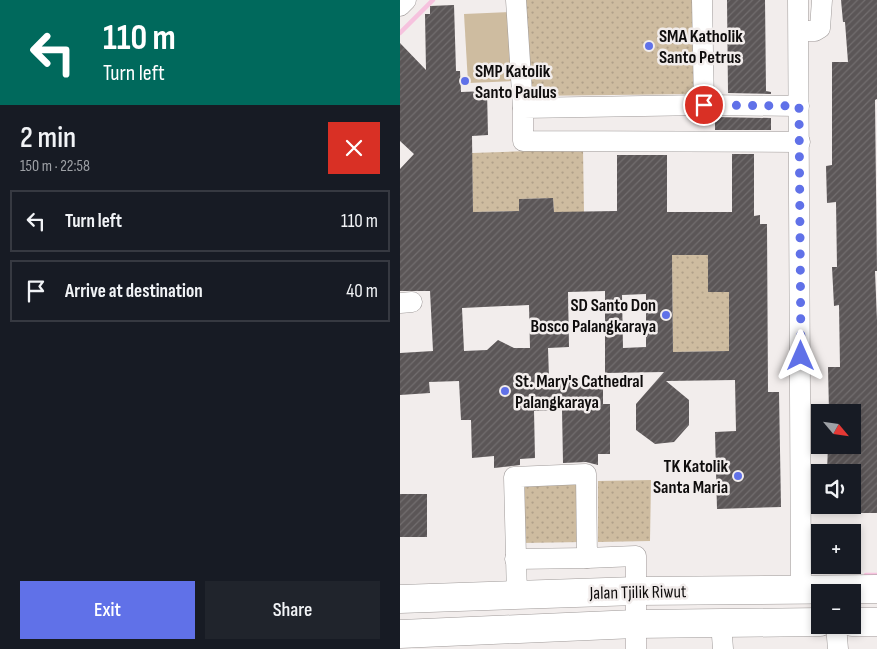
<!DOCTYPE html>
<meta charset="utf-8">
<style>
:root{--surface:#171b24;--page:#20242c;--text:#f1f3f6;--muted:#9ea1a6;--line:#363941;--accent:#6071e8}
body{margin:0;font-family:"Sofia Sans Condensed",sans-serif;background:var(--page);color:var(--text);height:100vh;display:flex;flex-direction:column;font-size:19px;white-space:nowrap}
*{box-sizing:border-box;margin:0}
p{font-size:16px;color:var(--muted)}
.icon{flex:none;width:28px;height:28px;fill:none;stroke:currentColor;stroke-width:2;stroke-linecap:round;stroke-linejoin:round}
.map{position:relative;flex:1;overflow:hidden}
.details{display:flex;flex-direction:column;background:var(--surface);width:400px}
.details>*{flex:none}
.hud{background:#00695c;color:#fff;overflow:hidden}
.needle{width:32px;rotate:119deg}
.fabs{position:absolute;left:411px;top:404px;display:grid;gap:10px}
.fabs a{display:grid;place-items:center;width:50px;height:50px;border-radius:0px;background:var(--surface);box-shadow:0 2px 8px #0003;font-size:25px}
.pin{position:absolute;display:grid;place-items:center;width:42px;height:42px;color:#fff;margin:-21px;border:2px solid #fff;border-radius:50%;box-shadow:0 1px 5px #0007}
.me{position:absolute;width:55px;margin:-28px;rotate:0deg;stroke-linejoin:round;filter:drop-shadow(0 0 4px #0008)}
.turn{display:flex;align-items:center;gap:18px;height:105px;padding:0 20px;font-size:22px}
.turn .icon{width:65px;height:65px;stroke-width:2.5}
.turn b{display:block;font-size:35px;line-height:42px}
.round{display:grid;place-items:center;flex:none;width:52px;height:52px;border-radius:0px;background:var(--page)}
.summary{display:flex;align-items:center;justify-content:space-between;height:85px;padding:0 20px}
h1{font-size:30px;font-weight:600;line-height:38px}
.button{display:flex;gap:10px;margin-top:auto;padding:10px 20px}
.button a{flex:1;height:58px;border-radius:0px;background:var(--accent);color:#fff;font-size:20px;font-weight:600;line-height:58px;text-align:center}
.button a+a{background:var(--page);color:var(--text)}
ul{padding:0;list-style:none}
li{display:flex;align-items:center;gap:15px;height:62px;margin:0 10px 8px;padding:0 10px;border:2px solid var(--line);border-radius:0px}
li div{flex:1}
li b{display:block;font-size:19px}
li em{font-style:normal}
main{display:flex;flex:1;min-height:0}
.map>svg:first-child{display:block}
.grass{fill:url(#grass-dots)}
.green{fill:#cebca0}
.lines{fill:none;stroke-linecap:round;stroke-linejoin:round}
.stream{stroke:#f6c2de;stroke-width:4.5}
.building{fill:url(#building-hatch);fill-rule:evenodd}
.minor-casing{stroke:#9f9a99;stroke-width:21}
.highway-casing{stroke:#9f9a99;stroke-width:29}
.minor{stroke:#fff;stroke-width:20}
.highway{stroke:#fff;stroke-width:28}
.route{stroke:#6071e8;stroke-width:9;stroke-dasharray:0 16.2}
.poi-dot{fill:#6071e8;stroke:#f2edec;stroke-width:2}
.labels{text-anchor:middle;stroke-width:5;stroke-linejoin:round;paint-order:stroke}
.poi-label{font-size:18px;font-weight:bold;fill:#0f0d0d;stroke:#f2edec;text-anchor:start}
.street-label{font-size:18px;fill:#0f0d0d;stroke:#f2edec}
</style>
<main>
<section class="details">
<div class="hud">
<div class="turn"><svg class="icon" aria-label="left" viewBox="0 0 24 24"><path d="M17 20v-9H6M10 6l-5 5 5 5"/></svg><div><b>110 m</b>Turn left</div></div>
</div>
<div class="summary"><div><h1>2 min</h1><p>150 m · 22:58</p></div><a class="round" style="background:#d93025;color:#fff"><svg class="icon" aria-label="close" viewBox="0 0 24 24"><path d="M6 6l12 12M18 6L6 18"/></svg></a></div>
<ul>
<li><svg class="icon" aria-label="left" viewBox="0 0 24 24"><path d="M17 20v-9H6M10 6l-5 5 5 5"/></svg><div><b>Turn left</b></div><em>110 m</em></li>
<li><svg class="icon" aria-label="arrive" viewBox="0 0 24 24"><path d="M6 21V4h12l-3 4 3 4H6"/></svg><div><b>Arrive at destination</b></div><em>40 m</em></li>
</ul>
<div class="button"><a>Exit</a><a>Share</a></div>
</section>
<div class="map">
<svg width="477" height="649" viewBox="0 0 477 649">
<defs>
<pattern id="grass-dots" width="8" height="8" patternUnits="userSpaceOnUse" patternTransform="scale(1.25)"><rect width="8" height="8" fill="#cebca0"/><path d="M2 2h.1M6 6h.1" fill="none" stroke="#b0a089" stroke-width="1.8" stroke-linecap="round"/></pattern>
<pattern id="building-hatch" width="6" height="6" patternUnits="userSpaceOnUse" patternTransform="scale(1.25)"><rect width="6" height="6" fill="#5b5657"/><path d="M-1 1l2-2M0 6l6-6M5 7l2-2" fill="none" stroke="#726e6f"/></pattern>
</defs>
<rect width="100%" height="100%" fill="#f2edec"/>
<g class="grass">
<polygon points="120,0 296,0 297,94 126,96"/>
<polygon points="183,149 184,212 154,212 153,198 119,199 119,211 73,212 72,153"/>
<polygon points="272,255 308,255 308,292 329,292 329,351 273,352"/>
<polygon points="251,480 250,541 198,542 198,481"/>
<polygon points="181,481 183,542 120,543 120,484"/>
</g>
<polygon class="green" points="110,12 113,81 68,83 64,14"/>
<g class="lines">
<g class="stream">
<polyline points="0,33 33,0"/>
<polyline points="466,575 477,575"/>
</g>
</g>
<g class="building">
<polygon points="327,0 365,0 366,91 371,92 371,94 328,93"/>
<polygon points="441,0 477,0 477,99 475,100 477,271 475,271 477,320 477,513 452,513 452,472 427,472 428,445 452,445 452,412 429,412 428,367 440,367 439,305 434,306 432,267 437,267 436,202 427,203 426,166 432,165 432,62 448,62 445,22 443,22"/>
<path d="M54,5L56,71H60L61,92L87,91L88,135L72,136L73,212L119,211V199L153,198L154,212L217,211V155H267V212H332V154H354V216L360,215V224H367L368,392H379L381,507L317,509L315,432L336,431L335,380L266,381L289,400V425L274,442L255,444L236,430V404L264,372L205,373V291L168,292L169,347L148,348L149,378H203V404H210V454H198V465L186,462L163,463L162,410L134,411L135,458L120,459V465L94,468V456L72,458L71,420H61L59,381L29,382L30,393L0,395V353L33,351L30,291H0V169L14,154L0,141V43L26,70L25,14H30V6ZM272,255H308V292H329V351L273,352ZM246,294V347L223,348L222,295ZM129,305L130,348H114L98,340L87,350L64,351L62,308Z"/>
<polygon points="315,117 371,118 371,130 315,130"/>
<rect x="0" y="494" width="27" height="43"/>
</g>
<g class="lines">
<defs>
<g id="minor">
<polyline points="116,0 123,108"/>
<polyline points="302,0 304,105"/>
<polyline points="398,0 401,590"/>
<polyline points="0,6 6,0"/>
<polyline points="399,31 415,31 420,28 422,0"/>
<polyline points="399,106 304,105 123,108 123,141 400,142"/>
<polyline points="0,303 12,302"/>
<polyline points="115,559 187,558"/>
<polyline points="117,596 114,477 186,474 187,558 236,556 236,649"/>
<polyline points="321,622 323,649"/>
<polyline points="436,625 438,649"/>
</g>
<g id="highway">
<polyline points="0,599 236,591 477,589"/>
<polyline points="452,622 477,622"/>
<polyline points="0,634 235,624 420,622"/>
</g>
</defs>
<use href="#minor" class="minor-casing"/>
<use href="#highway" class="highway-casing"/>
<use href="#minor" class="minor"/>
<use href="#highway" class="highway"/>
</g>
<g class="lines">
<polyline class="route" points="304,105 399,106 401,356"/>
</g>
<g class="poi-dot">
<circle cx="249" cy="46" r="5"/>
<circle cx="65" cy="81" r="5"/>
<circle cx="266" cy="315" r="5"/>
<circle cx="105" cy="391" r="5"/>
<circle cx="338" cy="476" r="5"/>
</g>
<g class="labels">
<g class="poi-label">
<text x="259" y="42">SMA Katholik<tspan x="259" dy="21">Santo Petrus</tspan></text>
<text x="75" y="77">SMP Katolik<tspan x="75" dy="21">Santo Paulus</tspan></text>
<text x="256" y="311" text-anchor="end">SD Santo Don<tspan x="256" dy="21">Bosco Palangkaraya</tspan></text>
<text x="115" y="387">St. Mary's Cathedral<tspan x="115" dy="21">Palangkaraya</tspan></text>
<text x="328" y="472" text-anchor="end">TK Katolik<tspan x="328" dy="21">Santa Maria</tspan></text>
</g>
<g class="street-label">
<text transform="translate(238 592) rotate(-1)" y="6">Jalan Tjilik Riwut</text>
</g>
</g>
</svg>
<div class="fabs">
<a><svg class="needle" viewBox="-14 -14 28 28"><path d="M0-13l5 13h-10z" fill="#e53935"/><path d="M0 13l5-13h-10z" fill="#9ea1a6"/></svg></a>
<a><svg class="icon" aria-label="sound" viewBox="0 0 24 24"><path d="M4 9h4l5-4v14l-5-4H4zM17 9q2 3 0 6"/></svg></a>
<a>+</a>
<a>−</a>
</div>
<div class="pin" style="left:304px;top:105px;background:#d93025"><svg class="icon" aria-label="arrive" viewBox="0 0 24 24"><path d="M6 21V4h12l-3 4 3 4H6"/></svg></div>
<svg class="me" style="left:401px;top:356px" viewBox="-20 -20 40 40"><path d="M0-17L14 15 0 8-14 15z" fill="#6071e8" stroke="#fff" stroke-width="4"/></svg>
</div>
</main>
